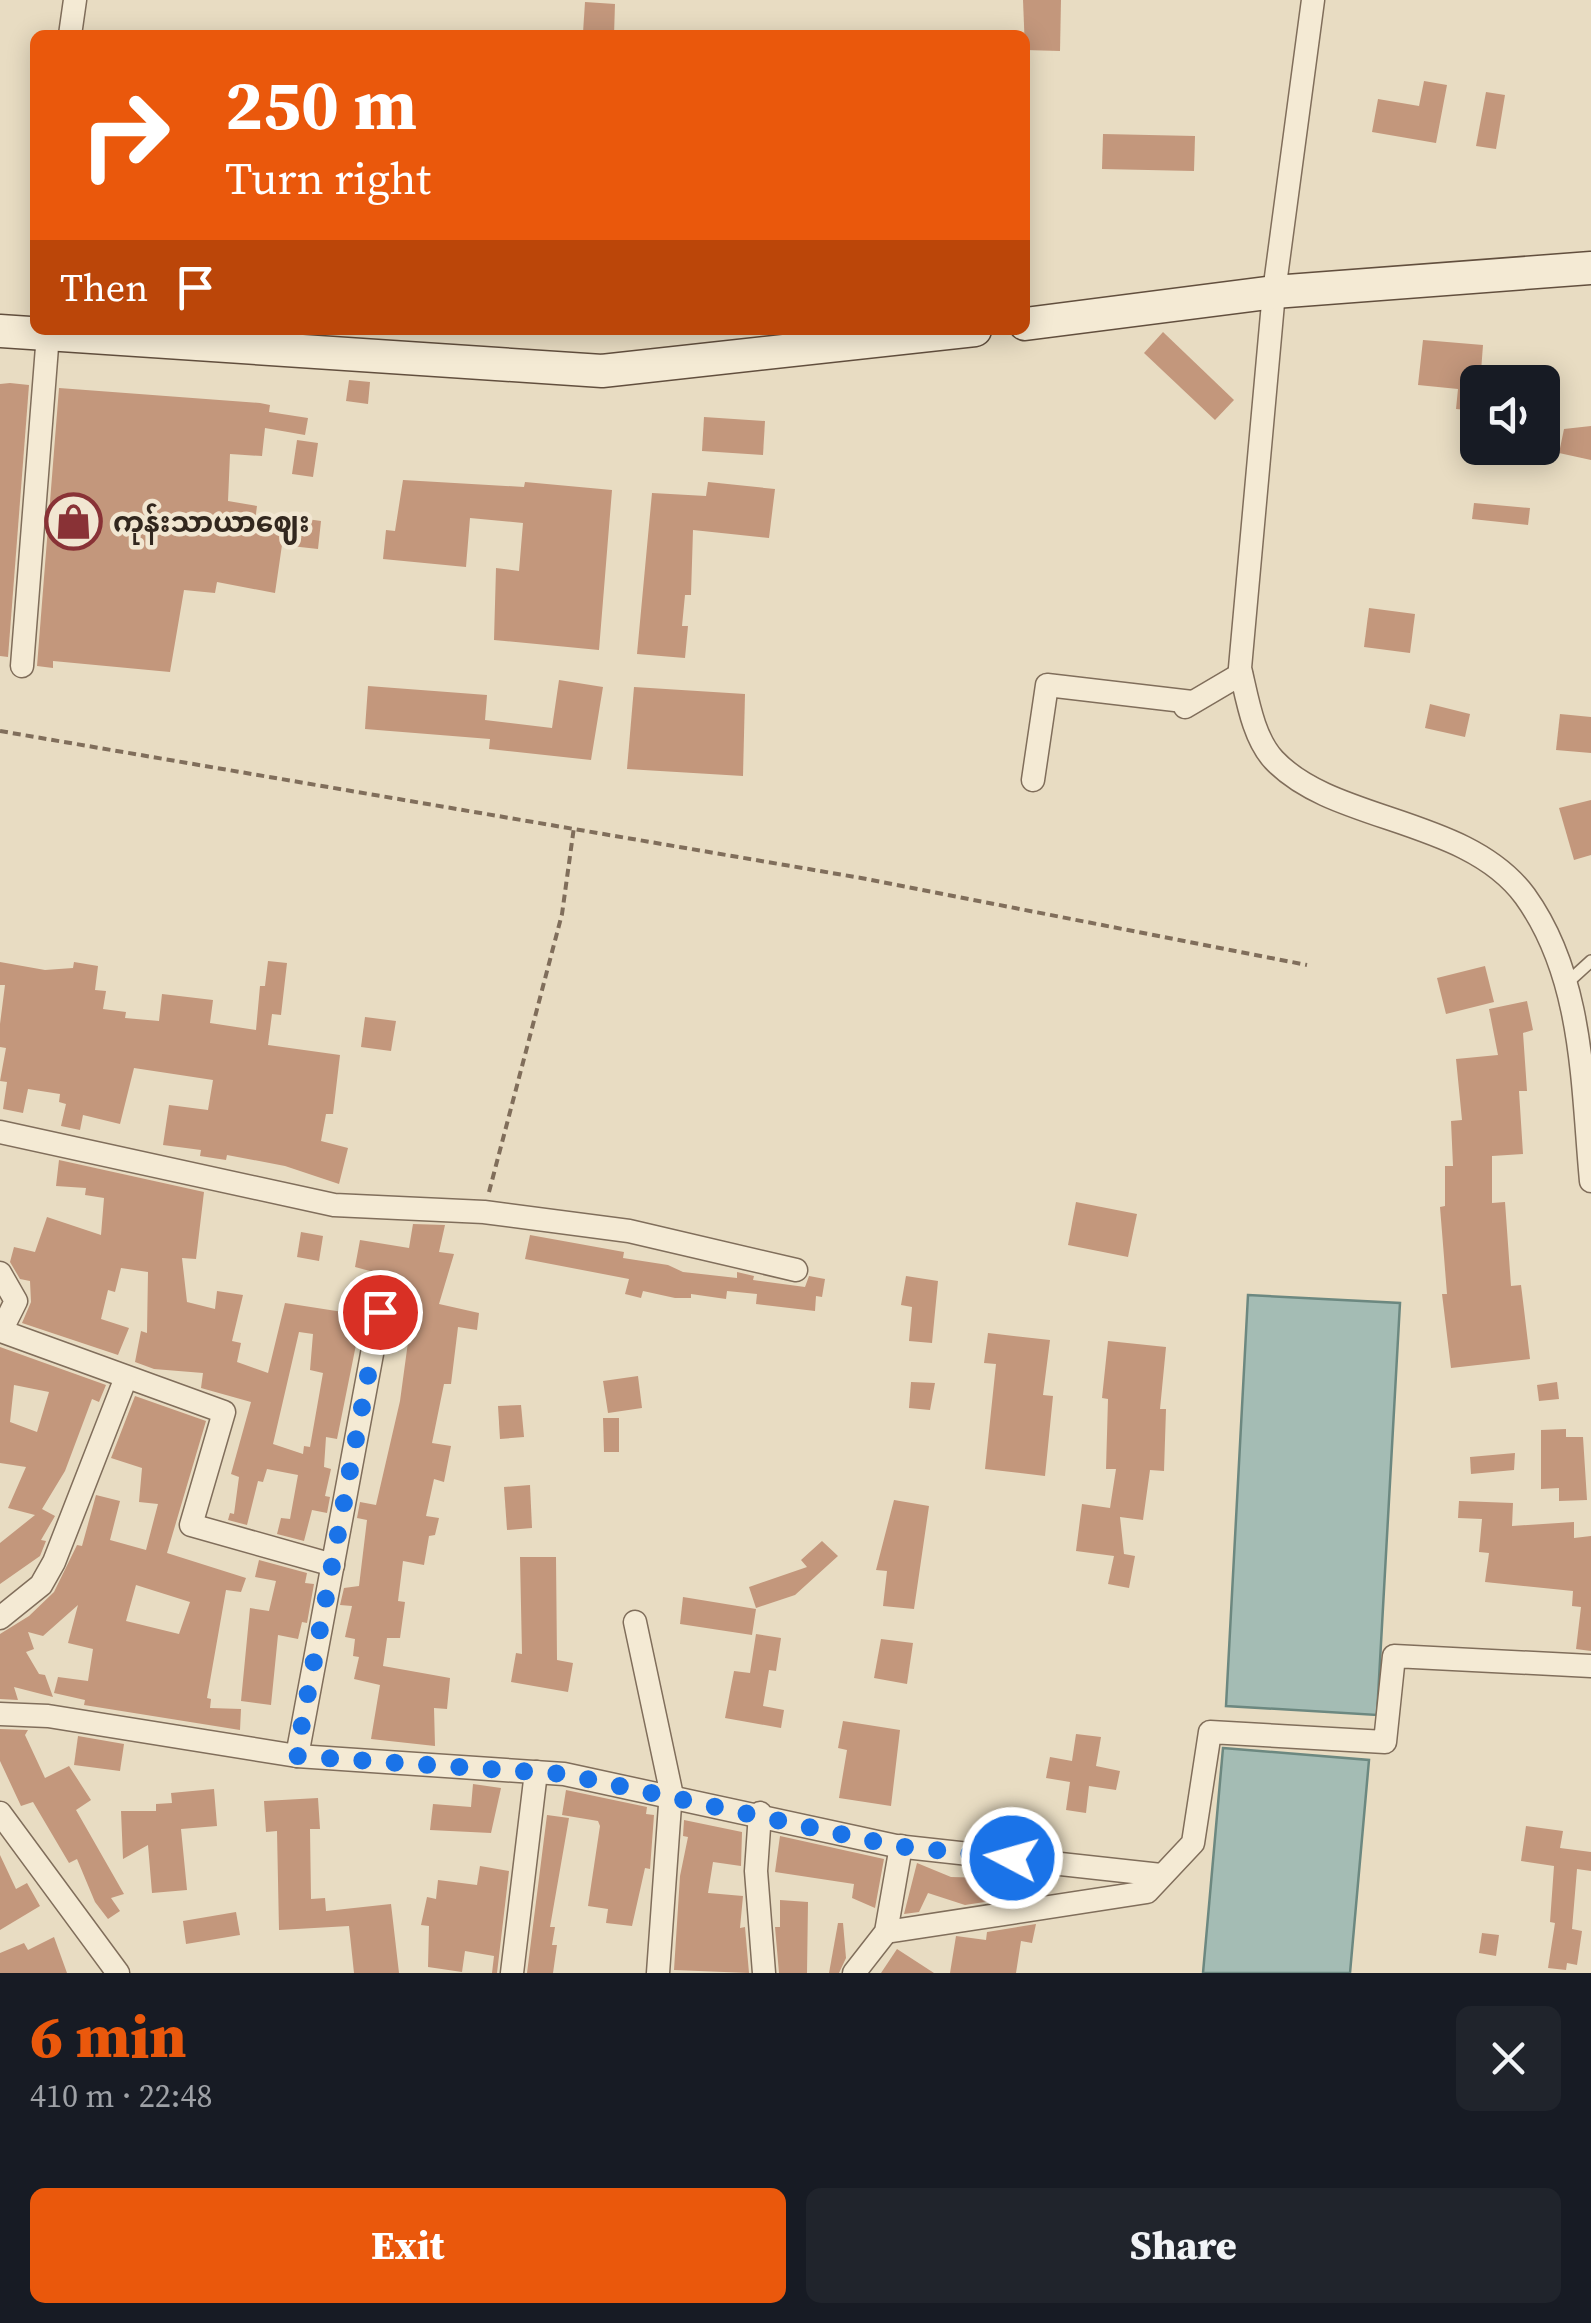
<!DOCTYPE html>
<meta charset="utf-8">
<style>
:root{--surface:#171b24;--page:#20242c;--text:#f1f3f6;--muted:#9ea1a6;--accent:#ea580c}
body{margin:0;font-family:"Source Serif 4","Noto Sans Myanmar",serif;background:var(--page);color:var(--text);height:100vh;display:flex;flex-direction:column;font-size:38px;white-space:nowrap}
*{box-sizing:border-box;margin:0}
p{font-size:32px;color:var(--muted)}
.icon{flex:none;width:55px;height:55px;fill:none;stroke:currentColor;stroke-width:2;stroke-linecap:round;stroke-linejoin:round}
.map{position:relative;height:1973px;overflow:hidden}
.details{display:flex;flex-direction:column;background:var(--surface);flex:1}
.details>*{flex:none}
.top-card{position:absolute;left:30px;top:30px;width:1000px;height:305px;border-radius:15px;box-shadow:0 5px 25px #0003;background:#ea580c;color:#fff;overflow:hidden}
.controls{position:absolute;left:1460px;top:365px;display:grid;gap:20px}
.controls a{display:grid;place-items:center;width:100px;height:100px;border-radius:15px;background:var(--surface);box-shadow:0 5px 25px #0003;font-size:50px}
.pin{position:absolute;display:grid;place-items:center;width:85px;height:85px;color:#fff;margin:-42px;border:5px solid #fff;border-radius:50%;box-shadow:0 2px 10px #0007}
.me{position:absolute;width:110px;margin:-55px;rotate:276deg;stroke-linejoin:round;filter:drop-shadow(0 0 8px #0008)}
.turn{display:flex;align-items:center;gap:35px;height:210px;padding:0 30px;font-size:45px}
.turn .icon{width:130px;height:130px;stroke-width:2.5}
.turn b{display:block;font-size:70px;line-height:85px}
.then{display:flex;align-items:center;height:95px;padding:0 30px;background:#0003;gap:20px;font-size:38px}
.round{display:grid;place-items:center;flex:none;width:105px;height:105px;border-radius:15px;background:var(--page)}
.summary{display:flex;align-items:center;justify-content:space-between;height:170px;padding:0 30px}
h1{font-size:60px;font-weight:800;line-height:75px;color:var(--accent)}
.primary-button{display:flex;gap:20px;margin-top:auto;padding:20px 30px}
.primary-button a{flex:1;height:115px;border-radius:15px;background:var(--accent);color:#fff;font-size:40px;font-weight:800;line-height:115px;text-align:center}
.primary-button a+a{background:var(--page);color:var(--text)}
.map>svg:first-child{display:block}
.water{fill:#a4bcb4;stroke:#6c8880;stroke-width:2.5}
.building{fill:#c3977c;fill-rule:evenodd}
.lines{fill:none;stroke-linecap:round;stroke-linejoin:round}
.lane-casing{stroke:#806e5b;stroke-width:14}
.street-casing{stroke:#806e5b;stroke-width:25}
.secondary-casing{stroke:#624f3e;stroke-width:35}
.path{stroke:#806e5b;stroke-width:4;stroke-dasharray:8 5;stroke-linecap:butt}
.lane{stroke:#f4ead4;stroke-width:11}
.street{stroke:#f4ead4;stroke-width:22}
.secondary{stroke:#f4ead4;stroke-width:32}
.route{stroke:#1a73e8;stroke-width:18;stroke-dasharray:0 32.4}
.labels{text-anchor:middle;stroke-width:9;stroke-linejoin:round;paint-order:stroke}
.poi-label{font-size:28px;font-weight:bold;fill:#32271e;stroke:#f1e6d1;text-anchor:start}
</style>
<div class="map">
<svg width="1591" height="1973" viewBox="0 0 1591 1973">
<rect width="100%" height="100%" fill="#e8dcc2"/>
<g class="water">
<polygon points="1248,1295 1400,1303 1377,1715 1226,1706"/>
<polygon points="1223,1748 1369,1760 1350,1973 1203,1973"/>
</g>
<g class="building">
<polygon points="1023,0 1061,0 1060,51 1025,50"/>
<polygon points="585,2 615,4 614,35 583,33"/>
<polygon points="1424,81 1447,85 1436,143 1372,132 1378,99 1419,106"/>
<polygon points="1486,92 1505,95 1496,149 1476,146"/>
<polygon points="1103,134 1195,136 1194,171 1102,169"/>
<polygon points="1163,332 1234,400 1215,420 1144,353"/>
<polygon points="1423,340 1483,345 1478,411 1456,409 1458,389 1418,385"/>
<polygon points="349,380 370,382 368,404 346,401"/>
<polygon points="10,383 29,385 8,657 0,656 0,384"/>
<polygon points="59,388 260,403 270,405 269,412 308,418 305,435 265,428 262,456 230,454 228,501 257,506 255,521 288,528 306,529 307,519 321,521 318,549 282,545 275,593 217,582 215,593 184,590 170,672 53,661 53,668 37,666"/>
<polygon points="704,417 765,421 763,455 702,451"/>
<polygon points="1591,426 1591,460 1559,453 1564,429"/>
<polygon points="297,440 318,443 313,477 292,474"/>
<polygon points="403,480 524,487 525,482 612,490 599,650 494,640 496,568 519,571 523,523 470,518 466,567 383,559 386,530 395,531"/>
<polygon points="708,482 775,489 769,538 693,530 691,595 685,595 682,626 688,626 685,658 637,654 652,493 706,496"/>
<polygon points="1474,503 1530,508 1528,525 1472,519"/>
<polygon points="1369,608 1415,614 1410,653 1364,647"/>
<polygon points="559,680 603,687 591,760 489,749 490,739 365,729 368,686 487,695 485,720 552,728"/>
<polygon points="634,687 745,694 743,776 627,769"/>
<polygon points="1430,704 1470,714 1465,737 1425,728"/>
<polygon points="1560,714 1591,717 1591,753 1556,750"/>
<polygon points="1591,800 1591,855 1574,860 1559,808"/>
<polygon points="268,961 287,963 281,1015 272,1014 268,1045 340,1055 333,1114 326,1114 321,1141 348,1148 339,1184 285,1166 227,1155 226,1160 200,1156 201,1150 163,1145 169,1105 208,1110 213,1080 134,1068 120,1124 83,1115 80,1130 61,1126 66,1104 59,1102 60,1094 28,1089 23,1113 3,1109 7,1082 0,1081 6,1048 0,1047 0,1024 5,985 0,985 0,962 45,970 73,968 74,962 98,966 95,990 106,991 103,1009 126,1012 125,1018 159,1021 162,994 213,1000 210,1023 256,1030 260,986 265,986"/>
<polygon points="1485,966 1494,1002 1446,1014 1437,978"/>
<polygon points="1527,1001 1533,1030 1523,1033 1527,1091 1519,1091 1523,1154 1492,1156 1492,1203 1505,1202 1511,1286 1521,1285 1530,1359 1451,1368 1442,1294 1447,1294 1440,1207 1445,1206 1445,1166 1453,1166 1451,1121 1462,1120 1456,1059 1498,1055 1489,1009"/>
<polygon points="365,1017 396,1021 391,1051 361,1047"/>
<path d="M59,1160L204,1192L196,1259L182,1258L187,1302L215,1309L217,1291L243,1295L232,1341L241,1343L237,1362L268,1373L285,1303L362,1315L337,1439L326,1437L324,1467L331,1469L325,1496L330,1497L327,1513L312,1510L304,1541L277,1534L281,1518L290,1519L298,1475L267,1469L263,1482L258,1481L247,1525L228,1520L230,1513L234,1514L239,1477L231,1474L251,1402L201,1388L203,1373L154,1369L135,1362L141,1331L147,1333L148,1272L121,1268L115,1292L108,1290L101,1319L129,1328L118,1355L22,1323L31,1302L30,1281L20,1279L10,1262L14,1247L35,1252L47,1217L101,1235L104,1198L85,1195L86,1188L56,1186ZM299,1332L313,1334L310,1370L323,1373L310,1447L304,1446L303,1454L273,1444Z"/>
<polygon points="1076,1202 1137,1214 1128,1257 1068,1245"/>
<polygon points="413,1224 445,1225 439,1252 454,1254 439,1304 479,1313 477,1330 458,1327 451,1384 444,1384 432,1443 451,1446 444,1482 434,1479 426,1516 439,1518 435,1535 429,1536 424,1565 403,1561 398,1601 405,1602 400,1638 387,1638 383,1666 450,1678 447,1709 434,1708 435,1746 371,1739 380,1685 354,1679 359,1657 353,1656 355,1639 345,1637 352,1606 340,1605 344,1588 359,1586 367,1520 357,1518 360,1502 376,1505 400,1401 411,1320 402,1319 407,1281 355,1267 360,1240 409,1248"/>
<polygon points="301,1232 323,1236 319,1261 297,1257"/>
<polygon points="530,1235 624,1252 623,1258 668,1265 683,1272 737,1278 737,1272 754,1276 753,1280 805,1287 809,1276 825,1279 822,1297 816,1296 815,1311 756,1304 757,1294 727,1291 726,1299 691,1294 691,1298 675,1298 643,1291 641,1298 625,1294 629,1279 525,1259"/>
<polygon points="906,1276 938,1281 932,1343 909,1341 912,1307 901,1305"/>
<polygon points="988,1333 1050,1340 1043,1395 1053,1396 1045,1476 985,1469 996,1364 984,1363"/>
<polygon points="1108,1341 1166,1347 1160,1409 1166,1409 1164,1471 1150,1470 1143,1520 1120,1517 1124,1554 1135,1556 1129,1588 1108,1584 1114,1556 1076,1551 1082,1504 1110,1508 1116,1469 1106,1469 1108,1399 1102,1398"/>
<path d="M0,1347L106,1385L99,1402L92,1399L65,1471L42,1509L55,1516L41,1540L46,1541L40,1556L0,1584V1543L35,1515L8,1508L26,1467L0,1463ZM14,1385L49,1392L37,1432L10,1422Z"/>
<polygon points="638,1376 642,1408 608,1413 603,1381"/>
<polygon points="911,1382 935,1383 930,1410 909,1408"/>
<polygon points="1557,1382 1559,1399 1539,1401 1537,1385"/>
<path d="M135,1396L206,1421L167,1553L246,1578L241,1592L226,1590L207,1698L211,1699L210,1708L241,1709L240,1730L84,1705L85,1700L54,1693L58,1677L88,1681L93,1649L68,1643L78,1605L43,1636L28,1632L34,1649L26,1652L39,1674L45,1675L53,1697L14,1687L18,1700L0,1699V1634L29,1616L54,1592L77,1545L82,1546L96,1495L120,1501L110,1540L146,1550L158,1504L139,1502L142,1468L111,1458ZM136,1585L190,1602L179,1634L126,1621Z"/>
<polygon points="521,1405 524,1437 500,1439 498,1406"/>
<polygon points="603,1418 619,1418 619,1452 604,1452"/>
<polygon points="1566,1429 1566,1437 1583,1437 1587,1500 1559,1501 1559,1488 1541,1489 1541,1430"/>
<polygon points="1515,1453 1514,1470 1471,1474 1470,1457"/>
<polygon points="530,1485 532,1528 507,1530 504,1487"/>
<polygon points="894,1500 929,1506 914,1609 883,1606 887,1571 876,1570"/>
<polygon points="1459,1501 1513,1503 1512,1526 1574,1522 1574,1538 1591,1536 1591,1651 1576,1649 1581,1607 1572,1606 1573,1591 1485,1582 1489,1553 1479,1552 1482,1519 1458,1518"/>
<polygon points="822,1541 838,1556 795,1595 756,1608 749,1587 807,1567 801,1560"/>
<polygon points="520,1557 556,1557 557,1660 573,1663 568,1692 511,1682 516,1653 522,1654"/>
<polygon points="259,1560 307,1573 305,1583 314,1584 307,1623 302,1622 298,1639 278,1635 271,1705 241,1701 250,1608 269,1611 276,1581 255,1577"/>
<polygon points="683,1597 756,1609 752,1635 680,1624"/>
<polygon points="756,1634 781,1638 776,1671 769,1670 763,1706 784,1710 781,1728 725,1718 734,1671 750,1673"/>
<polygon points="881,1639 913,1643 907,1684 874,1678"/>
<polygon points="843,1721 900,1730 891,1806 839,1798 847,1750 838,1748"/>
<polygon points="0,1729 28,1730 25,1735 45,1778 69,1766 91,1800 76,1810 124,1894 111,1898 120,1911 108,1919 95,1902 77,1859 69,1863 33,1802 21,1806 0,1761"/>
<polygon points="1076,1734 1101,1737 1096,1766 1120,1771 1116,1790 1089,1786 1086,1813 1066,1810 1070,1782 1046,1778 1050,1757 1072,1761"/>
<polygon points="78,1736 124,1744 120,1771 74,1765"/>
<polygon points="473,1784 501,1788 491,1833 430,1830 433,1804 471,1807"/>
<polygon points="214,1789 217,1826 181,1829 187,1890 152,1893 148,1845 123,1859 121,1811 156,1811 156,1804 172,1803 171,1793"/>
<polygon points="566,1790 647,1807 646,1814 654,1815 650,1869 645,1868 632,1926 606,1923 608,1909 588,1906 600,1826 598,1821 562,1815"/>
<polygon points="318,1798 320,1829 310,1829 311,1899 325,1898 326,1911 391,1904 399,1973 354,1973 349,1926 279,1930 277,1831 266,1832 264,1801"/>
<polygon points="547,1815 569,1818 550,1927 555,1927 552,1945 557,1945 553,1973 527,1973"/>
<polygon points="684,1820 742,1832 741,1866 713,1862 708,1893 743,1896 740,1928 745,1927 749,1973 674,1970 680,1876 688,1837 683,1836"/>
<polygon points="1526,1826 1563,1831 1560,1848 1591,1852 1591,1871 1577,1869 1572,1929 1582,1931 1577,1965 1567,1963 1566,1970 1548,1968 1555,1923 1550,1922 1554,1866 1521,1861"/>
<polygon points="780,1836 884,1859 875,1908 852,1898 854,1884 775,1872"/>
<polygon points="0,1855 16,1889 27,1883 40,1906 0,1930"/>
<polygon points="917,1863 951,1877 989,1878 990,1871 1016,1874 1033,1879 1030,1895 1013,1892 1011,1898 965,1905 928,1893 919,1912 904,1914"/>
<polygon points="480,1866 509,1871 497,1973 492,1973 494,1956 465,1951 462,1972 428,1967 429,1926 421,1925 427,1897 436,1899 438,1880 477,1885"/>
<polygon points="780,1900 808,1902 807,1973 779,1973 775,1927 780,1927"/>
<polygon points="236,1912 240,1935 186,1944 183,1921"/>
<polygon points="838,1923 843,1923 846,1958 839,1973 829,1973"/>
<polygon points="1036,1924 1032,1943 1021,1941 1016,1973 950,1973 956,1936 986,1940 987,1932"/>
<polygon points="1482,1933 1499,1935 1496,1956 1479,1953"/>
<polygon points="54,1937 67,1973 0,1973 0,1953 24,1943 28,1950"/>
<polygon points="897,1949 934,1973 881,1973"/>
</g>
<g class="lines">
<defs>
<polyline id="lane" points="1568,982 1591,961"/>
<g id="street">
<path d="M1313,0L1274,292L1240,668C1247,697 1253,738 1274,760C1333,823 1467,817 1525,896C1584,978 1582,1085 1591,1181"/>
<polyline points="70,35 75,0"/>
<polyline points="22,666 48,334"/>
<polyline points="1185,707 1241,674"/>
<polyline points="1033,780 1047,685 1192,702"/>
<polyline points="0,1132 334,1205 484,1212 629,1231 796,1270"/>
<polyline points="0,1273 16,1301 1,1331 224,1412 191,1525 333,1565"/>
<polyline points="0,1618 41,1585 54,1562 125,1380"/>
<polyline points="635,1622 671,1791 658,1973"/>
<polyline points="0,1714 48,1716 297,1756 564,1774 896,1846 1161,1875"/>
<polyline points="297,1756 380,1311"/>
<polyline points="0,1813 118,1973"/>
<polyline points="760,1813 756,1871 764,1973"/>
<polyline points="886,1932 1147,1892 1193,1843 1210,1732 1385,1742 1394,1656 1591,1666"/>
<polyline points="512,1973 536,1772"/>
<polyline points="854,1973 886,1932 901,1846"/>
</g>
<g id="secondary">
<polyline points="1025,324 1274,292 1591,268"/>
<polyline points="0,331 602,371 975,330"/>
</g>
</defs>
<use href="#lane" class="lane-casing"/>
<use href="#street" class="street-casing"/>
<use href="#secondary" class="secondary-casing"/>
<g class="path">
<polyline points="0,731 861,878 1307,965"/>
<polyline points="489,1192 562,914 574,827"/>
</g>
<use href="#lane" class="lane"/>
<use href="#street" class="street"/>
<use href="#secondary" class="secondary"/>
</g>
<g class="lines">
<polyline class="route" points="380,1312 296,1756 564,1774 896,1846 1012,1858"/>
</g>
<defs>
<symbol id="shop-ring" viewBox="-11 -11 22 22"><circle r="9.5" fill="#f1e6d1" stroke="#893236" stroke-width="1.5"/><path d="M-5-2.5h2.3a2.7 3.5 0 0 1 5.4 0H5L5.5 6h-11ZM-1.5-2.5h3a1.5 2.3 0 0 0-3 0Z" fill="#893236"/></symbol>
</defs>
<g fill-rule="evenodd">
<use href="#shop-ring" x="42" y="490" width="63" height="63"/>
</g>
<g class="labels">
<g class="poi-label">
<text x="113" y="532">ကုန်းသာယာဈေး</text>
</g>
</g>
</svg>
<div class="controls">
<a><svg class="icon" aria-label="sound" viewBox="0 0 24 24"><path d="M4 9h4l5-4v14l-5-4H4zM17 9q2 3 0 6"/></svg></a>
</div>
<div class="pin" style="left:380px;top:1312px;background:#d93025"><svg class="icon" aria-label="arrive" viewBox="0 0 24 24"><path d="M6 21V4h12l-3 4 3 4H6"/></svg></div>
<svg class="me" style="left:1012px;top:1858px" viewBox="-20 -20 40 40"><circle r="17" fill="#1a73e8" stroke="#fff" stroke-width="3"/><path d="M0-11L8 9 0 5-8 9z" fill="#fff"/></svg>
<div class="top-card">
<div class="turn"><svg class="icon" aria-label="right" viewBox="0 0 24 24"><path d="M7 20v-9h11M14 6l5 5-5 5"/></svg><div><b>250 m</b>Turn right</div></div>
<div class="then">Then<svg class="icon" aria-label="arrive" viewBox="0 0 24 24"><path d="M6 21V4h12l-3 4 3 4H6"/></svg></div>
</div>
</div>
<section class="details">
<div class="summary"><div><h1>6 min</h1><p>410 m · 22:48</p></div><a class="round"><svg class="icon" aria-label="close" viewBox="0 0 24 24"><path d="M6 6l12 12M18 6L6 18"/></svg></a></div>
<div class="primary-button"><a>Exit</a><a>Share</a></div>
</section>
